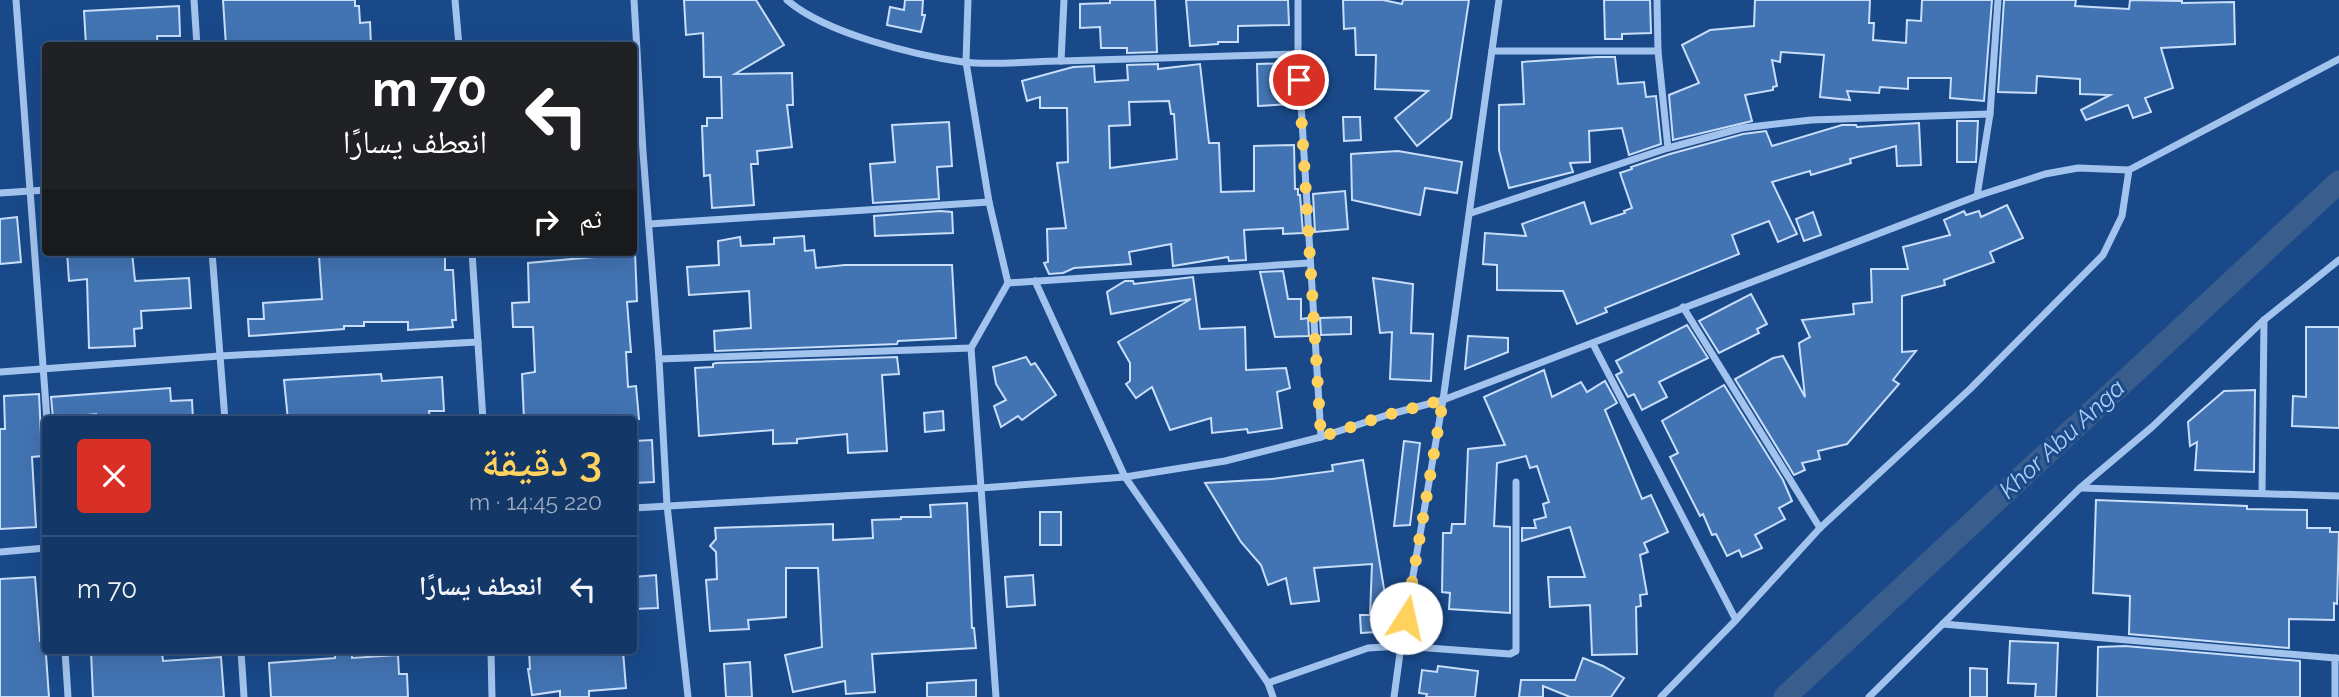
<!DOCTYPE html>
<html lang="ar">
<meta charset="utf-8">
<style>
:root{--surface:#133767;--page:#204270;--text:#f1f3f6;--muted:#9dacc0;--line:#32517b;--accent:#ffd25e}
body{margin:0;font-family:Raleway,"Noto Naskh Arabic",sans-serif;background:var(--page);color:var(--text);direction:rtl;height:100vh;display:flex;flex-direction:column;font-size:26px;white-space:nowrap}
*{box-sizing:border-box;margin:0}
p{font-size:23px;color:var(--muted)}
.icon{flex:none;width:38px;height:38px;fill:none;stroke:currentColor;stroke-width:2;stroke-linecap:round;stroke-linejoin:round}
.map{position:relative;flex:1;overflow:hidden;direction:ltr}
.drawer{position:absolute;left:42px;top:416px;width:595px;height:238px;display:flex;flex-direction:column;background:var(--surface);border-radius:7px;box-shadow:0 7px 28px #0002,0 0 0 2px var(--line);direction:rtl}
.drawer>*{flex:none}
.top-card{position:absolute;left:42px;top:42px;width:595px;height:214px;border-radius:7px;box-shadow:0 7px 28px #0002,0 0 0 2px var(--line);direction:rtl;background:#202124;color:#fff;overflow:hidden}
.pin{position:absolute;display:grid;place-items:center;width:60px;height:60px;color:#fff;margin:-30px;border:4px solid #fff;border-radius:50%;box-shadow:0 2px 7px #0007}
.me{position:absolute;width:77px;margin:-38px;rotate:10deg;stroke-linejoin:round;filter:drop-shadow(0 0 5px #0008)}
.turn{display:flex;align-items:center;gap:24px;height:147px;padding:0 35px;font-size:32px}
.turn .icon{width:91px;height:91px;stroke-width:2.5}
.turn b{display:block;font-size:49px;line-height:60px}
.then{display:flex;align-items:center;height:66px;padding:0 35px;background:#0003;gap:14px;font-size:26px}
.round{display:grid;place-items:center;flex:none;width:74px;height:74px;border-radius:7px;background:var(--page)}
.head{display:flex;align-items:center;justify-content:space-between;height:119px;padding:0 35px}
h1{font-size:42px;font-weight:600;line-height:52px;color:var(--accent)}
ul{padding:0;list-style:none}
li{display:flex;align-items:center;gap:21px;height:105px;padding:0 35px;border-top:2px solid var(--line)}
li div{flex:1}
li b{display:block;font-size:26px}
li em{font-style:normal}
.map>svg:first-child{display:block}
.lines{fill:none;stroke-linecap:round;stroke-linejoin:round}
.canal{stroke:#395d8c;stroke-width:23}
.building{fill:#4273b2;stroke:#c8defa;stroke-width:2;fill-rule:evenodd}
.street{stroke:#a2c3ed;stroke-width:7}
.route{stroke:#ffd25e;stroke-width:12;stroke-dasharray:0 21.6}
.labels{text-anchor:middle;stroke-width:6;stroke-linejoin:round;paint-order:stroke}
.water-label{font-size:24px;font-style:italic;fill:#aecdf5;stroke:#194989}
</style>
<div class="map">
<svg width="2339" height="697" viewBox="0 0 2339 697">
<rect width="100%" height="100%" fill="#194989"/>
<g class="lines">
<polyline class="canal" points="1785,697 2339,182"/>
</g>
<g class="building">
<polygon points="223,0 355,0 355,6 359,6 360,23 370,22 371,46 226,46"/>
<polygon points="684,0 756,0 784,45 735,74 792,73 793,105 787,105 792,147 757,151 758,164 751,164 754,205 712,208 710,175 704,176 702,126 707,126 707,118 722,118 721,77 704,77 703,33 686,35"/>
<polygon points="905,0 923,0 922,15 925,15 921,32 887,25 890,7 904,10"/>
<polygon points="1110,0 1155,0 1157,52 1127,53 1127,48 1101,48 1100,27 1080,28 1080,4 1110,3"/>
<polygon points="1186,0 1288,0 1289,25 1238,26 1238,42 1218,42 1218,44 1190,46"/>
<polygon points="1343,0 1383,0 1402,4 1403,0 1469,0 1451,118 1417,146 1395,118 1428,91 1375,89 1376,55 1356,55 1355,28 1344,29"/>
<polygon points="1604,0 1650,0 1651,33 1622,34 1622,39 1605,39"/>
<polygon points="1755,0 1870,0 1869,23 1874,23 1873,40 1906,43 1907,20 1921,21 1922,0 1992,0 1984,101 1950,98 1951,78 1908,78 1908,89 1880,87 1879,93 1847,91 1850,100 1820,97 1824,55 1781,52 1780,62 1772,60 1777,86 1773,87 1773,90 1745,95 1752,121 1673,140 1669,95 1699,83 1682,45 1710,30 1754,26"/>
<polygon points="2004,0 2076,0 2075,6 2129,9 2130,0 2182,1 2182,3 2234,2 2235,44 2161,48 2173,88 2145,98 2151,112 2133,118 2128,105 2086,120 2081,110 2110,95 2080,94 2080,79 2037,76 2036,93 1998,92"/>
<polygon points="179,6 180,36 157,36 158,46 86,46 84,11"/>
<polygon points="1597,57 1615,57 1618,84 1644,82 1646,97 1656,96 1661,144 1629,155 1622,128 1589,131 1590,162 1570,163 1573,172 1509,188 1499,150 1499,105 1524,104 1522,62"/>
<polygon points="1292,63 1294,104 1258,106 1257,64"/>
<path d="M1158,64V69L1200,64L1209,143H1219L1221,192L1254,191V146L1294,145L1295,189H1298V195H1300L1303,233L1283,234V228L1244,230L1246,260L1229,261L1228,257L1173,266L1171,244L1129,252L1131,264L1074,268L1063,273L1049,274L1044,263L1048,262L1047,229L1066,228L1057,163L1068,162L1067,108H1040V97L1027,101L1022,81L1073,67L1094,66L1095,82L1128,80L1127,65ZM1169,101L1171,114H1174L1177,159L1110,168L1109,126L1130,125L1129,102Z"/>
<polygon points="1343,117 1360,117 1361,140 1344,141"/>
<polygon points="1957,121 1978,121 1976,162 1957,162"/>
<polygon points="949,122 952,166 937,167 939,199 873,203 870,164 895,162 892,125"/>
<polygon points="1919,123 1921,165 1897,166 1896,146 1850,159 1851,163 1811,175 1810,171 1772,182 1797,234 1778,242 1769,221 1732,235 1739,254 1605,308 1607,312 1577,324 1563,291 1497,290 1497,265 1483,264 1485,233 1526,236 1522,224 1584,202 1591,224 1625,213 1624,211 1632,208 1620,173 1632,169 1631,167 1670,154 1743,134 1766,131 1772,146 1842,125 1856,125 1857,127"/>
<polygon points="1398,151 1462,162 1457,193 1425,188 1420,215 1352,200 1351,154"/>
<polygon points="1345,191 1348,229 1315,232 1313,194"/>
<polygon points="2007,205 2023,238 1990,252 1994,262 1944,280 1945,285 1902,296 1902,352 1916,351 1893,380 1899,384 1847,444 1818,451 1820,459 1802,463 1805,470 1794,475 1735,379 1773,358 1783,356 1805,397 1799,343 1810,337 1802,320 1854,314 1853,304 1872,302 1871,269 1908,269 1903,247 1950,235 1944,220 1964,211 1966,215 1979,211 1981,217"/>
<polygon points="940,211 952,212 953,233 875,236 874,216"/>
<polygon points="1813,212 1821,235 1804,241 1796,219"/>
<polygon points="17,217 21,262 0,264 0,219"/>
<polygon points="804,236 805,251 814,250 816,268 845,265 952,265 956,338 898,341 897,344 715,351 714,331 751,328 749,291 689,295 687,267 719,265 718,241 740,237 741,246 774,244 774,238"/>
<polygon points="67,252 132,252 135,281 189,278 191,308 141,311 142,328 134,329 135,346 89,348 87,279 69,281"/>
<polygon points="353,252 445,252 445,270 453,270 456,320 452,320 453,327 408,330 408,322 364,322 364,326 344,326 344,329 249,336 248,319 264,319 263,303 322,299 319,256"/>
<polygon points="605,252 635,252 637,301 627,302 631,352 626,352 628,387 636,386 639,419 524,420 522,374 535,372 533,327 513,327 512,303 529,302 528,263 605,256"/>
<polygon points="1283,271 1288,299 1301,299 1301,319 1308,318 1309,336 1275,337 1260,272"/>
<polygon points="1193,277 1200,329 1245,327 1246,370 1286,368 1290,388 1277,392 1282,428 1248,433 1247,429 1212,433 1211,418 1170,430 1152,387 1136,398 1126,384 1130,381 1130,363 1118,342 1191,299 1111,314 1107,292 1125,281 1133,281 1134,284"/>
<polygon points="1373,278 1413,284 1411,333 1433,334 1431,381 1390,379 1392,332 1380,333"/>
<polygon points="1751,294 1767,324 1757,329 1759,333 1719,353 1699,321"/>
<polygon points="1351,317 1351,334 1321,335 1320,318"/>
<polygon points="1687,325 1708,358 1659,382 1667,397 1642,410 1634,394 1628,397 1616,375 1622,372 1616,361"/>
<polygon points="2306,327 2339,327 2339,428 2292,426 2293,396 2306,397"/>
<polygon points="1468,336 1508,338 1508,352 1465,369"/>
<polygon points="897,357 899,374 882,375 887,451 848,453 847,434 797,439 797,443 773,444 773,430 699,436 695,368 713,367 713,364 716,363"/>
<polygon points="1026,357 1031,365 1035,363 1056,395 1022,420 1018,416 1001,427 994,406 1006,400 996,384 993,367"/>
<polygon points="1544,370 1552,397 1581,382 1587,392 1605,381 1617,403 1605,410 1642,499 1651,495 1668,532 1644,543 1648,552 1640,555 1647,594 1640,595 1641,606 1636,607 1637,654 1592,655 1590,605 1550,607 1548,577 1585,577 1570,527 1522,541 1522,528 1536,528 1534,520 1546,517 1543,504 1549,502 1537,466 1530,468 1526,456 1497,463 1494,526 1510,527 1510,613 1449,609 1450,593 1442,592 1443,533 1451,533 1452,524 1465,524 1468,449 1505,445 1484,397"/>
<polygon points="381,374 382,381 442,377 444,411 429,411 430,420 288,420 284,380"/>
<polygon points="1724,385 1783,480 1792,501 1779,508 1785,519 1755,535 1762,548 1742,557 1739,550 1727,556 1716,534 1712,535 1703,514 1700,516 1670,457 1678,453 1662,421"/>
<polygon points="170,388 171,401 192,400 193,420 96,420 96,414 53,418 51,397"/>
<polygon points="2255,390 2254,472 2195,470 2197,442 2190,446 2188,422 2224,391"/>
<polygon points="39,394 42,456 32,457 36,527 0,529 0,429 5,429 4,396"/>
<polygon points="943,411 944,430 925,432 924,413"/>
<polygon points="652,440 654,482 634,483 634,441"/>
<polygon points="1404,441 1420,443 1410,525 1394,526"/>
<polygon points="1363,460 1385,595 1391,595 1392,631 1361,633 1360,615 1370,615 1372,564 1314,568 1319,601 1291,604 1286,578 1268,585 1261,565 1241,542 1205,483 1272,479 1333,471 1332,465"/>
<polygon points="2096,500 2247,506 2247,509 2307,510 2307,528 2330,528 2330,532 2339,532 2337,604 2334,603 2334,620 2289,619 2289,648 2129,634 2130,596 2093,593"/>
<polygon points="967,503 972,628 974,628 976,648 872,654 875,692 846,694 845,681 793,692 785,655 822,647 818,568 786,568 786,617 748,620 749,629 710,631 706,580 717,579 716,552 710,546 716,539 715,528 833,524 833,540 873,538 872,520 901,519 901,517 931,517 930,505"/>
<rect x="1040" y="512" width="21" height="33"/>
<polygon points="656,575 658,608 634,609 634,577"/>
<polygon points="1033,575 1035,605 1007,607 1005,577"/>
<polygon points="35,577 40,641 45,641 49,697 0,697 0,579"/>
<polygon points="2010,641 2058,643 2056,697 2035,697 2036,684 2008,683"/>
<polygon points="2125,646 2300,661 2300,697 2097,697 2098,647"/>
<polygon points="91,651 162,651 163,661 221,657 224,697 93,697"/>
<polygon points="335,651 352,651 352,658 398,655 399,674 407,674 408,697 271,697 269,663 335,658"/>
<polygon points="529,651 623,651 626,688 589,691 589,697 560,697 560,691 532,695 528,669 530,669"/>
<polygon points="1583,658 1603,666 1624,678 1611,697 1570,697 1543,686 1543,697 1519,697 1521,680 1575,680"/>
<polygon points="750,662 752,697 726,697 724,664"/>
<polygon points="1438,666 1478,671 1475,697 1426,697 1427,694 1419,693 1422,670 1437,672"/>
<polygon points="1970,668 1987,669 1987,697 1970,697"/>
<polygon points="976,680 976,697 927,697 927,683"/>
</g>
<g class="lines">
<g class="street">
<polyline points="16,0 47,420"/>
<polyline points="194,0 197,46"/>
<polyline points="455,0 459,46"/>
<polyline points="634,0 643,152 659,359 667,505 688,697"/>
<path d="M787,0C825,33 914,55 963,62C993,66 1030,61 1061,61"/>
<polyline points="968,0 966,62 989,202 1008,283 971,348 996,697"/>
<polyline points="1064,0 1061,61 1298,54 1321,437 1387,415 1443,400 1977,196 2045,174 2078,168 2129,170"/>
<polyline points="1298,0 1298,54"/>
<polyline points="1492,51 1658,51"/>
<polyline points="1668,148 1742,128 1811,120 1990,114"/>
<polyline points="0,193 46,190"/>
<polyline points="1977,196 1990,114 1998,0"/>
<polyline points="1471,213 1668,148 1658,51 1657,0"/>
<polyline points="649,224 989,202"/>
<polyline points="212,252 225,420"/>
<polyline points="472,252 483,420"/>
<polyline points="1035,281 1125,477 1268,683 1368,648 1401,646 1443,400 1499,0"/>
<polyline points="1008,283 1309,263"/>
<polyline points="1683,307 1820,528"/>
<polyline points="1593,344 1736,620"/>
<polyline points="659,359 971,348"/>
<polyline points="0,372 220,356 478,342"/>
<polyline points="2081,488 2339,496"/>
<polyline points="2262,493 2264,320"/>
<polyline points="634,508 981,488 1125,477 1225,461 1321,437"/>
<polyline points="0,552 46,548"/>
<polyline points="1943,624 2335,658"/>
<polyline points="65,651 68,697"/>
<polyline points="241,651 244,697"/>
<polyline points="491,651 492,697"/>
<polyline points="1268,683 1273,697"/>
<polyline points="1394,697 1401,646 1510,654 1516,651 1516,482"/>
<polyline points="1661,697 1736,620 1820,528 1970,389 2103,255 2122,216 2129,170 2339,59"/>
<polyline points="1869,697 2080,488 2152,427 2264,320 2339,260"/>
<polyline points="2335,697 2335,658 2337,658"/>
</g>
</g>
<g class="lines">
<polyline class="route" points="1299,80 1321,437 1387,415 1443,400 1406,618"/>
</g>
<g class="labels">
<g class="water-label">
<text transform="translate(2062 439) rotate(-43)" y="8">Khor Abu Anga</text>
</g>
</g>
</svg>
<div class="pin" style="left:1299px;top:80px;background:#d93025"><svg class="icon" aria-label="arrive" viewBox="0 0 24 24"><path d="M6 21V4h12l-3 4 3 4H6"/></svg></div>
<svg class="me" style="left:1406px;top:618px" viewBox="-20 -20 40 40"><circle r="19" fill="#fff"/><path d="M0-13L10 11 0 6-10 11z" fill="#ffd25e"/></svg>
<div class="top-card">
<div class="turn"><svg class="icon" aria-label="left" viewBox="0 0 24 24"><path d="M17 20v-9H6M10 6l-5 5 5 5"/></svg><div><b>70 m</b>انعطف يسارًا</div></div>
<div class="then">ثم<svg class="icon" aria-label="right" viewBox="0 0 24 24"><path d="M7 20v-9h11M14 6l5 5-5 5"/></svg></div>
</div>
<section class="drawer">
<div class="head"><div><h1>3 دقيقة</h1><p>220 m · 14:45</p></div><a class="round" style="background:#d93025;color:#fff"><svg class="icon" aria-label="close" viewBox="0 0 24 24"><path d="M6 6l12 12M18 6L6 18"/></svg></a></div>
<ul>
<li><svg class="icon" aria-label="left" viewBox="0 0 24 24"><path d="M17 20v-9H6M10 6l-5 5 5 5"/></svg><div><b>انعطف يسارًا</b></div><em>70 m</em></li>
</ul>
</section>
</div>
